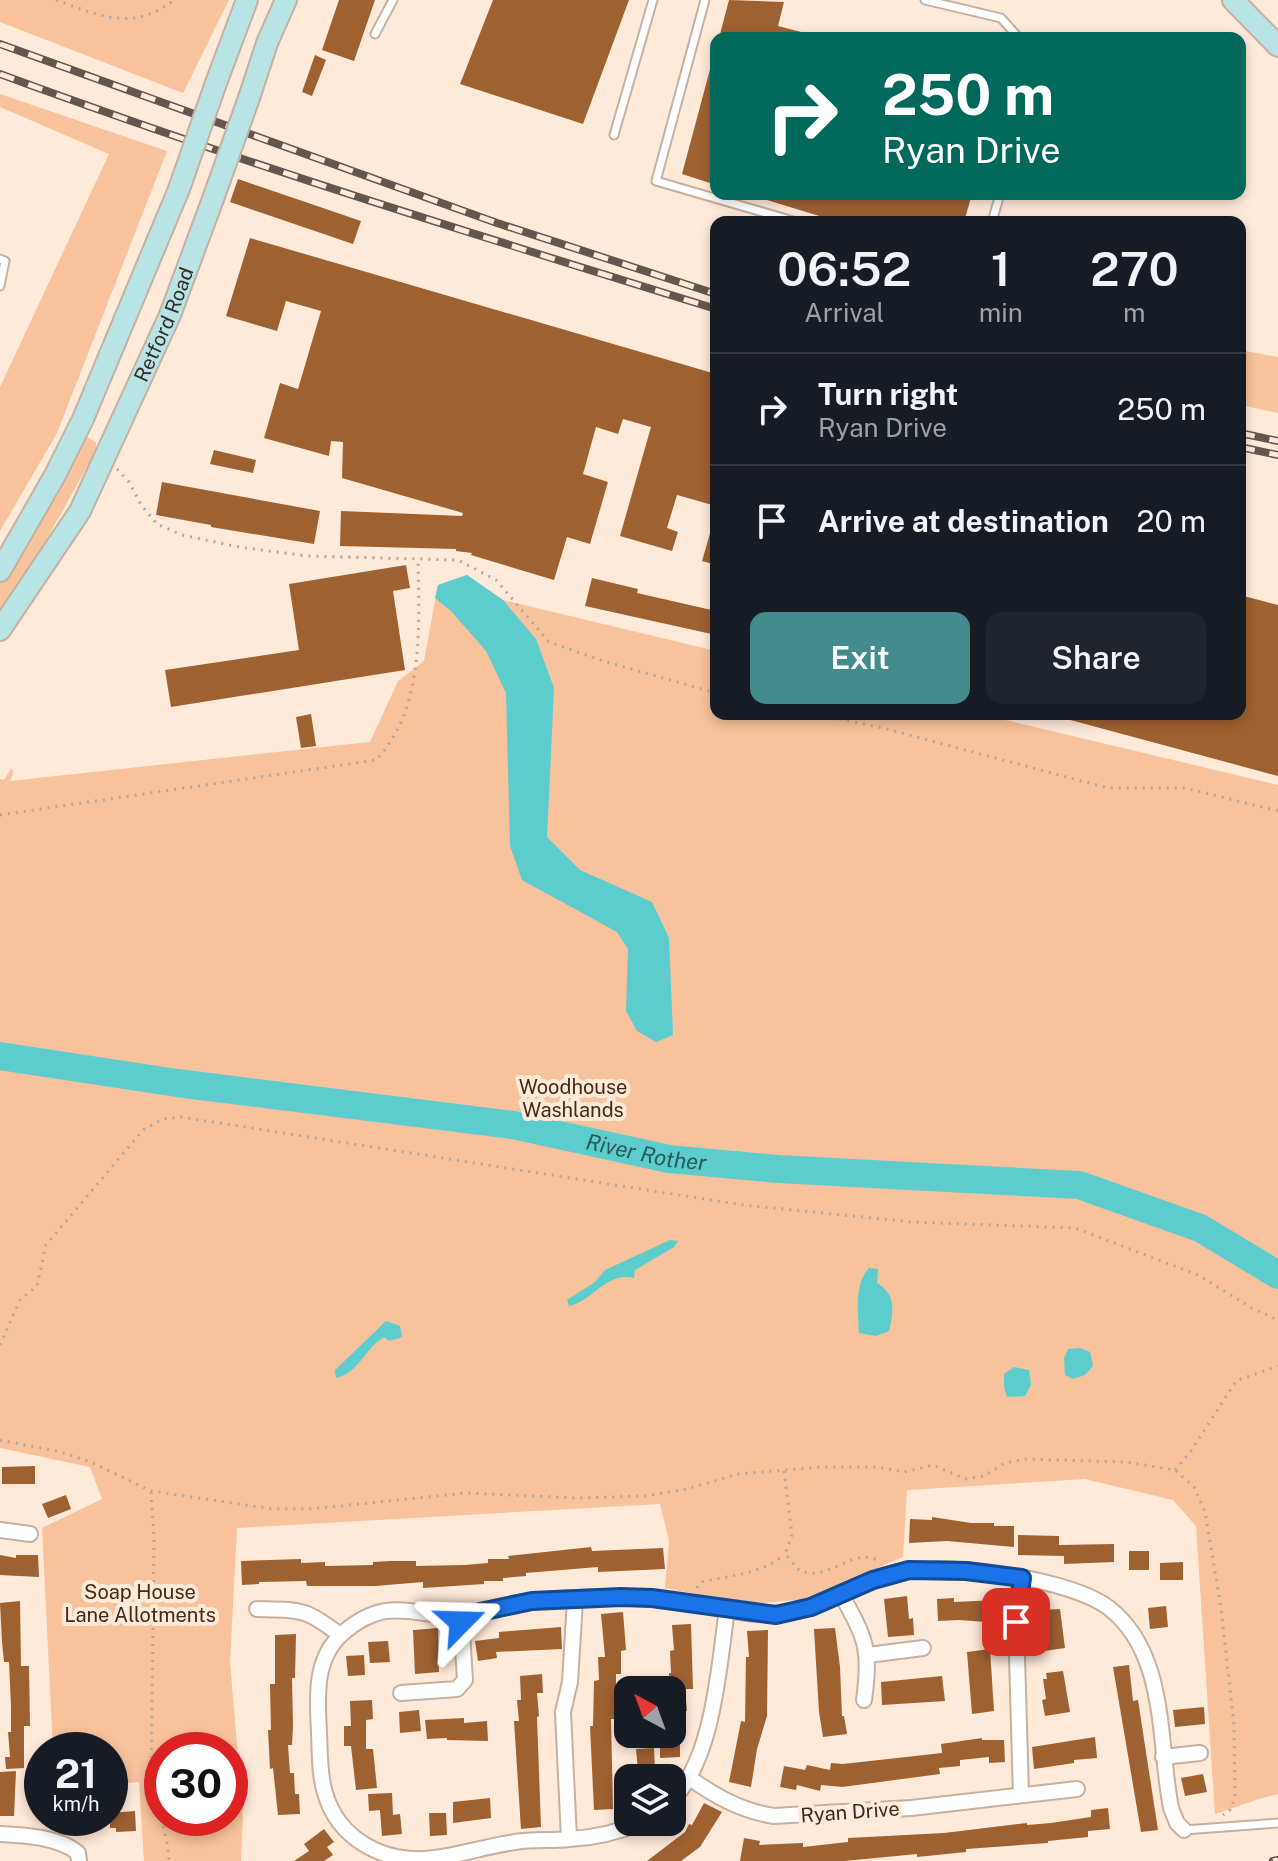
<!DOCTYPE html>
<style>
:root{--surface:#171b24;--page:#20242c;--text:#f1f3f6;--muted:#9ea1a6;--line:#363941;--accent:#438b8c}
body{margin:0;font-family:"Public Sans",sans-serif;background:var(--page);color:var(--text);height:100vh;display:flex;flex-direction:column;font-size:30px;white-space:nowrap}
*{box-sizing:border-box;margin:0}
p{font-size:26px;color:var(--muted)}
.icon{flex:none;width:44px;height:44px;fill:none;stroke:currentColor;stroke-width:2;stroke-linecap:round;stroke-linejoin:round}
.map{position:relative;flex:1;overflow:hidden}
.sheet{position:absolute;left:710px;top:216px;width:536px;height:504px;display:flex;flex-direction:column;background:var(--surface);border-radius:16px;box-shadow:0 4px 12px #0003}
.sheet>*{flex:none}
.top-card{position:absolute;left:710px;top:32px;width:536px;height:168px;border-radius:16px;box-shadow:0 4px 12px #0003;background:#00695c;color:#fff;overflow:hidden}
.needle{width:52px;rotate:319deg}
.fabs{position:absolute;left:614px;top:1676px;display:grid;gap:16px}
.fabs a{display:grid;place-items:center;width:72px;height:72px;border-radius:16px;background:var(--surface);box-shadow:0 4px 12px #0003;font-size:40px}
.speed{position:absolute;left:24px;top:1732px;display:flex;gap:16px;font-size:40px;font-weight:700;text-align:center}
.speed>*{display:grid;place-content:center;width:104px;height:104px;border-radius:50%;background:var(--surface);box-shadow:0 4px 12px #0003;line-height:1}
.speed small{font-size:20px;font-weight:400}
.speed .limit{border:12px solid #d22;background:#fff;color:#111}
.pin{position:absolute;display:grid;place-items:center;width:68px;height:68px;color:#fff;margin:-34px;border-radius:16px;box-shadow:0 4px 12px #0006}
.me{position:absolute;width:88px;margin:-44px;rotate:68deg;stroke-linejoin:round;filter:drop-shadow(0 0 6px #0008)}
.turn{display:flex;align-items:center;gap:28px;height:168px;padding:0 40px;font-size:36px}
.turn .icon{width:104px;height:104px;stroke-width:2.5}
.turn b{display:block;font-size:56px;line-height:68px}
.eta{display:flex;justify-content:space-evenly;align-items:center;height:136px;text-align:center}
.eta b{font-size:48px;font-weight:600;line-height:56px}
.primary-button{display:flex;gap:16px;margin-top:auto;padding:16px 40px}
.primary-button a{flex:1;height:92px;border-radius:16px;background:var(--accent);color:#fff;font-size:32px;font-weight:600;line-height:92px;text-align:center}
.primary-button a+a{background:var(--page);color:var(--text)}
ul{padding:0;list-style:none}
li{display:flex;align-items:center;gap:24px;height:112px;padding:0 40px;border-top:2px solid var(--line)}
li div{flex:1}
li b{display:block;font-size:30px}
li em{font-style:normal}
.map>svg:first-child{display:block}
.green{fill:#f7c29c;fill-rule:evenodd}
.water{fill:#5dcccd}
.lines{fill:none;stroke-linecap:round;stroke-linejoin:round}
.river{stroke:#5dcccd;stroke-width:28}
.building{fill:#9e6131}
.lane-casing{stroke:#c5b0a1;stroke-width:11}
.street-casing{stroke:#c5b0a1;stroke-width:18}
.secondary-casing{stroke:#c5b0a1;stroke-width:24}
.path{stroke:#b8a69a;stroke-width:3;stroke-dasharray:2 6;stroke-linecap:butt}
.lane{stroke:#fff;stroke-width:7}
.street{stroke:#fff;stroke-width:14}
.secondary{stroke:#b9e4e5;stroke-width:20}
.rail-casing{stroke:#62564f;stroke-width:8}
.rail{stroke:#ffe9d9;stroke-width:5;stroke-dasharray:15;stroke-linecap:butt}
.secondary-bridge-casing{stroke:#c5b0a1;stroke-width:24;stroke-linecap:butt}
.secondary-bridge{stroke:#b9e4e5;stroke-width:20}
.route-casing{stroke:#114b97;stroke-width:20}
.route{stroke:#1a73e8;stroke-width:14}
.labels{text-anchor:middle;stroke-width:8;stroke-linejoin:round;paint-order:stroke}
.street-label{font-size:20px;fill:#342b26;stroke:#ffe9d9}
.park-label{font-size:20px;fill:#442914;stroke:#ffe9d9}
.water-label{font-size:22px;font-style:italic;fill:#2a5a5a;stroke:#ffe9d9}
</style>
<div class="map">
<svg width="1278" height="1861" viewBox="0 0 1278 1861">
<rect width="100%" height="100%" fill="#ffe9d9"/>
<g class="green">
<polygon points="0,0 229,0 183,93 0,22"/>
<polygon points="0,94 167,151 57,433 0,531 0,387 109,154 0,107"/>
<polygon points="1240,350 1278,357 1278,413 1240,405"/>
<polygon points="87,437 96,442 96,451 45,542 0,610 0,583 83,438"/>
<path d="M467,575L503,600L716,651V714H980L1278,785V1794C1255,1799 1237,1807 1215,1814L1196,1526L1173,1500L1085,1479L907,1490L903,1557L806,1599L763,1603L722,1599L665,1588L669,1541L660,1504L237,1528L230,1662L243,1817L241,1861H144L139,1782L110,1785V1750H53L42,1528L102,1499L90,1467L0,1448V779L4,780L11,769L14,771L10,781L370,742L398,681L424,661L438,585ZM162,1750H230V1818H162Z"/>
</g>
<g class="water">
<polygon points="467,575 503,600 536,639 554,688 547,837 580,870 652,902 669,938 673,1035 656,1042 637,1031 626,1011 628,949 617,932 522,880 510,846 506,693 486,651 452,612 435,598 438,585"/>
<path d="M670,1240L678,1241L674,1247L635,1270L634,1278C607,1271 593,1301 569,1306L567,1300L595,1282L605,1270Z"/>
<path d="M869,1268L878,1269L877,1283C896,1294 894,1311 889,1331L876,1336L859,1333C858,1313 854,1283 869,1268Z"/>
<path d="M386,1321L400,1326L402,1337L389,1341L384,1337C365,1348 359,1373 336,1378L335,1370Z"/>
<polygon points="1080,1348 1090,1352 1093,1366 1085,1375 1073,1379 1065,1375 1064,1358 1068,1349"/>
<polygon points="1014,1367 1029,1370 1031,1385 1025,1396 1007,1397 1004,1387 1004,1374"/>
</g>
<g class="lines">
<path class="river" id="s1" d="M0,1056L177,1083L513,1125L669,1159L778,1169L1079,1185L1200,1228L1278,1275"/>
</g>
<g class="building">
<polygon points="339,0 375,0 354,61 322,50"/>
<polygon points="493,0 629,0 583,124 460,84"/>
<polygon points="729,0 784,2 778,26 809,34 808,38 719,38"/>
<polygon points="315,55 326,60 312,96 302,92"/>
<polygon points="712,62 716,63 716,185 682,174"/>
<polygon points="238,179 361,221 353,244 230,202"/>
<polygon points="757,194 972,194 964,222 839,222 757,197"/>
<polygon points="250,238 716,374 716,506 677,495 667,528 678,532 672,551 620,536 651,427 623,419 618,434 596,427 583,474 608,482 590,544 567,537 554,580 471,555 472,553 456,551 456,549 340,546 341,511 462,516 463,513 342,478 343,442 331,441 329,456 264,438 280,383 298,389 321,311 286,301 277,331 226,316"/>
<polygon points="214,450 256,460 253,473 210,464"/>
<polygon points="162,482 320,511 314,544 211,527 211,525 156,515"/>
<polygon points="713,523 716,524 716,565 702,561"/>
<polygon points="406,565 410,588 393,591 405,670 171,707 165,670 299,650 289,584"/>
<polygon points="592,578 638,589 637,593 716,611 716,635 585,606"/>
<polygon points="1240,595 1278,605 1278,776 1063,718 1063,714 1240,714"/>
<polygon points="311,714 316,746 301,748 296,717"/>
<polygon points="35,1466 35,1484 2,1484 2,1467"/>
<polygon points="66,1495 71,1509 48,1518 42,1504"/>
<polygon points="932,1517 971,1523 994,1523 994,1526 1014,1526 1014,1547 947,1541 909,1543 910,1519 932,1520"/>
<polygon points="1018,1535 1059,1536 1059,1545 1114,1544 1114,1562 1064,1564 1064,1556 1018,1555"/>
<polygon points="591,1547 592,1551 663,1548 665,1569 598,1572 598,1567 526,1573 526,1576 503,1578 503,1581 484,1581 484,1584 423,1588 423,1582 375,1586 307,1586 306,1581 259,1582 259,1584 242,1585 241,1561 301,1559 301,1563 325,1562 325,1566 373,1565 373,1562 391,1561 416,1561 416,1566 465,1565 488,1563 488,1559 509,1559 508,1556"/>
<rect x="1129" y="1551" width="20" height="19"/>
<polygon points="0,1555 16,1558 16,1555 38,1555 39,1577 0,1575"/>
<polygon points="1183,1562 1183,1580 1160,1580 1160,1563"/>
<polygon points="907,1596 909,1619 913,1618 914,1635 888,1637 884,1599"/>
<polygon points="954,1598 954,1602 998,1600 999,1623 959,1620 938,1621 937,1599"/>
<polygon points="20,1601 21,1666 29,1666 30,1726 24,1726 24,1768 6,1769 5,1757 10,1757 8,1732 11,1732 11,1706 9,1662 4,1662 2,1642 0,1603"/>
<polygon points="1166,1606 1168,1627 1150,1629 1148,1608"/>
<polygon points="1060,1609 1065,1648 1044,1651 1042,1610"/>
<polygon points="623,1612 626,1650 621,1651 621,1674 616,1674 616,1719 611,1719 613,1809 594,1810 590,1726 593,1726 594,1681 599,1680 598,1657 605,1657 601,1614"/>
<polygon points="691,1624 693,1689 685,1689 687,1711 672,1712 669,1673 671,1673 670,1651 674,1650 672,1625"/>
<polygon points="561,1627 562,1649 496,1652 497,1658 478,1661 475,1641 499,1638 499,1632"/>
<polygon points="438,1628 439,1672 415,1674 413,1630"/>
<polygon points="835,1628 840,1667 842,1716 844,1716 847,1734 823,1737 819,1712 814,1629"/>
<polygon points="768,1630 767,1716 757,1749 751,1787 729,1782 741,1721 745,1722 746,1657 749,1657 747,1631"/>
<polygon points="296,1634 295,1678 292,1678 293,1726 292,1745 288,1745 290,1773 294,1773 295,1794 299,1794 300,1814 278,1815 273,1768 270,1769 268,1730 271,1730 270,1684 275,1684 275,1635"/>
<polygon points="388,1641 390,1662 370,1663 368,1642"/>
<polygon points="990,1649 994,1711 972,1714 967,1652"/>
<polygon points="364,1655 365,1675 348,1676 346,1656"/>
<polygon points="1129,1665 1133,1701 1138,1700 1158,1830 1141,1832 1113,1667"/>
<polygon points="1063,1671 1070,1712 1045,1716 1042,1700 1046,1699 1043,1679 1047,1679 1046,1673"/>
<polygon points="542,1674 543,1693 537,1693 539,1716 537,1717 541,1827 521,1829 514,1721 519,1721 517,1700 521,1700 520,1676"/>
<polygon points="942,1676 945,1701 882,1705 881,1682"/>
<polygon points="372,1700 373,1719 366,1720 366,1749 373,1749 377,1788 356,1790 351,1746 344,1746 344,1726 351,1726 350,1701"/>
<polygon points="1204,1707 1205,1724 1175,1727 1173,1710"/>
<polygon points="419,1710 421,1731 400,1733 399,1712"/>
<polygon points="464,1718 464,1723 487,1721 488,1741 447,1740 447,1738 427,1739 425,1720"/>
<polygon points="1095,1737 1097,1758 1074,1760 1074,1763 1034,1769 1032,1747"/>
<polygon points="982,1738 982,1740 1004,1740 1005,1762 989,1763 989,1757 960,1760 960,1766 939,1768 940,1774 842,1787 821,1785 820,1791 797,1785 796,1790 780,1787 784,1766 805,1770 807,1765 830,1770 831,1763 843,1764 942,1753 941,1744"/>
<polygon points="680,1739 680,1757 660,1758 660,1740"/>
<polygon points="654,1748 655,1770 638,1771 636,1749"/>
<polygon points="16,1771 14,1816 0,1816 0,1772"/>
<polygon points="1203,1774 1207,1792 1185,1796 1181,1778"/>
<polygon points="392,1793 393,1815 400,1814 402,1834 382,1836 380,1810 369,1811 368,1794"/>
<polygon points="490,1798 491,1818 453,1823 453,1802"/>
<polygon points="704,1803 722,1812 700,1847 681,1861 647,1861 685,1832 689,1824 692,1825"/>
<polygon points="1108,1808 1110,1829 1088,1831 1088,1837 1048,1841 1048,1843 966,1849 966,1852 917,1857 917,1854 844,1861 740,1861 744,1838 760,1841 759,1845 803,1843 803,1847 848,1842 848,1838 944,1833 1027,1823 1027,1825 1051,1823 1091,1817 1091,1810"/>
<polygon points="135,1811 136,1831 116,1832 116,1828 110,1828 110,1813"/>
<polygon points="429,1813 446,1813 447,1835 430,1836"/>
<polygon points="324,1829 334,1842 327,1847 333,1855 324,1861 294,1861 309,1851 304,1844"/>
</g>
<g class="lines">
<defs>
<g id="lane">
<polyline points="705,0 656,181 797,222"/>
<polyline points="925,0 1001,18 1019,38"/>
<polyline points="375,34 393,0"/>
<polyline points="614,135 653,0"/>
<polyline points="992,222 1000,194"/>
<polyline points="0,259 5,261 0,286"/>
<polyline points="1184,1830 1278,1823"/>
</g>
<g id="street">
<polyline points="0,1530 30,1534"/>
<path d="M841,1594C866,1639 871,1649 864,1700"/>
<path d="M257,1609C301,1610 305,1608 340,1635"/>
<polyline points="868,1655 923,1648"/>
<polyline points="401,1693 457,1689 465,1680 461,1616"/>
<polyline points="1163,1757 1200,1753"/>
<path d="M688,1777C715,1796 741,1811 774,1816L911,1808L1077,1789"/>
<polyline points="1021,1795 1016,1622 1022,1578"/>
<path d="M672,1800C714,1758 719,1665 727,1609"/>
<path d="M643,1822C619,1832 595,1838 569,1839C551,1841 533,1839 515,1842C485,1846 456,1857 425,1859C380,1861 338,1838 325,1793C319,1774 320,1752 319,1732C317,1697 314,1658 343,1633C387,1595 411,1616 459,1616C477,1615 494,1607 512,1604C547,1598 591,1597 626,1597C649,1598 672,1600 695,1604C722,1608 751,1617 778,1614C817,1611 850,1587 886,1575C934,1559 1069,1577 1109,1608C1168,1654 1158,1743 1171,1808L1177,1823L1184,1830"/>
<path d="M0,1834C24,1835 59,1837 78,1853L79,1861"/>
<polyline points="569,1839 563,1712 570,1682 575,1600"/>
</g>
<g id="secondary">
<polyline points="1233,0 1278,46"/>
<polyline points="216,83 247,0"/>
<polyline points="250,95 267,43 286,0"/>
<polyline points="0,571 54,477 83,419 179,189"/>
<path id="s2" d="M0,630L80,511L170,315L213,199"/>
</g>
</defs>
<use href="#lane" class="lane-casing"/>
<use href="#street" class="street-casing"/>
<use href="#secondary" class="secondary-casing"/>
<g class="path">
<path d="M56,0C100,16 133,32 174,0"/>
<polyline points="117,469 129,482 141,505 157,524 182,535 239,547 307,556 458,560 496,580 549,642 603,661 716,693"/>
<polyline points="816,714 883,728 1108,788 1185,788 1278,811"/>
<path d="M0,815L376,760C425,709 419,625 418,558"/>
<polyline points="0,1345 20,1300 37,1286 46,1245 143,1130 163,1119 181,1117 743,1205 912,1222 1075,1228 1198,1275 1252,1308 1278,1320"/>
<polyline points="0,1440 57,1451 91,1462 151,1491 273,1509 311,1509 466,1493 577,1498 645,1496 687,1489 738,1474 821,1467 878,1467 904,1472 933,1465 966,1479 984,1476 1005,1463 1025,1459 1126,1462 1175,1470 1194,1487 1205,1512 1221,1608 1234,1725 1235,1798 1230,1810 1223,1815"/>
<polyline points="1175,1470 1191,1451 1236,1381 1278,1366"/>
<path d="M784,1471L792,1535L785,1554C789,1558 794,1565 798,1569C825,1586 853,1545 879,1561"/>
<path d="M151,1492L154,1538L151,1783C157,1810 168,1834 169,1861"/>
<path d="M697,1588L701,1582C731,1575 759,1575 784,1555"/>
</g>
<use href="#lane" class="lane"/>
<use href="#street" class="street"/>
<use href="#secondary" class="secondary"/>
<defs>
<g id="rail">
<polyline points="0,44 497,223 716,294"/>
<path d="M0,74C236,161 476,235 716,309"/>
<polyline points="1240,433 1278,441"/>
<polyline points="1240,447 1278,455"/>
<polyline points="1273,1861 1278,1860"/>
</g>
</defs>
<use href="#rail" class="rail-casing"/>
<use href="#rail" class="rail"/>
<defs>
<g id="secondary-bridge">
<polyline points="179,189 216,83"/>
<polyline points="213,199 250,95"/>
</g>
</defs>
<use href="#secondary-bridge" class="secondary-bridge-casing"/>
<use href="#secondary-bridge" class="secondary-bridge"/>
</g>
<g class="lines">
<defs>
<polyline id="route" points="461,1622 461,1616 532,1601 621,1597 652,1598 776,1615 811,1607 873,1580 909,1570 966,1571 1022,1578 1016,1622"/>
</defs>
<use href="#route" class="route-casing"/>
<use href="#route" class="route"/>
</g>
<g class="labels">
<g class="street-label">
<text dy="7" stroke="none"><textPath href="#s2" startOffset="348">Retford Road</textPath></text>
<text transform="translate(850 1812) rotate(-4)" y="7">Ryan Drive</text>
</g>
<g class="park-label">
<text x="573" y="1094">Woodhouse<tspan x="573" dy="23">Washlands</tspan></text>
<text x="140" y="1599">Soap House<tspan x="140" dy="23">Lane Allotments</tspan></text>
</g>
<g class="water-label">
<text dy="8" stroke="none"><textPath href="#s1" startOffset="654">River Rother</textPath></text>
</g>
</g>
</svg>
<div class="fabs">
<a><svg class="needle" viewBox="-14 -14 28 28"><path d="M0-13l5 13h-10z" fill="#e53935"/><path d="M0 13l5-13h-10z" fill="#9ea1a6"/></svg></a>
<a><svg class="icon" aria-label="layers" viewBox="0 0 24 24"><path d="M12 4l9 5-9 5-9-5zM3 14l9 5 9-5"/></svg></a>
</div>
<div class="speed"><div>21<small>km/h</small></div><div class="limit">30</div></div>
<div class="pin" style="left:1016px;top:1622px;background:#d93025"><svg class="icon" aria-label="arrive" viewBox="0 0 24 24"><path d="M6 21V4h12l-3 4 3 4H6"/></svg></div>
<svg class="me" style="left:461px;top:1622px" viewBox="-20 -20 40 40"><path d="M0-17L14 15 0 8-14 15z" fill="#1a73e8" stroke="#fff" stroke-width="4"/></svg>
<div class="top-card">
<div class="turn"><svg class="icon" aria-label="right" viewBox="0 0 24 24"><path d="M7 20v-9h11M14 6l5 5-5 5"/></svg><div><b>250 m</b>Ryan Drive</div></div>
</div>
<section class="sheet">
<div class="eta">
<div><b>06:52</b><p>Arrival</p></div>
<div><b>1</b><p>min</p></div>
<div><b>270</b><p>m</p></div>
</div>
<ul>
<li><svg class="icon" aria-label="right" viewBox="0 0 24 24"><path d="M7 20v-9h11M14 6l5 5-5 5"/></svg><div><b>Turn right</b><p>Ryan Drive</p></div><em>250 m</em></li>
<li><svg class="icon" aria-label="arrive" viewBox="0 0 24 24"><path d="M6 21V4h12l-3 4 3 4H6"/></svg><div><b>Arrive at destination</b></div><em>20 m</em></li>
</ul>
<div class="primary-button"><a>Exit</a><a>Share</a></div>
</section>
</div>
